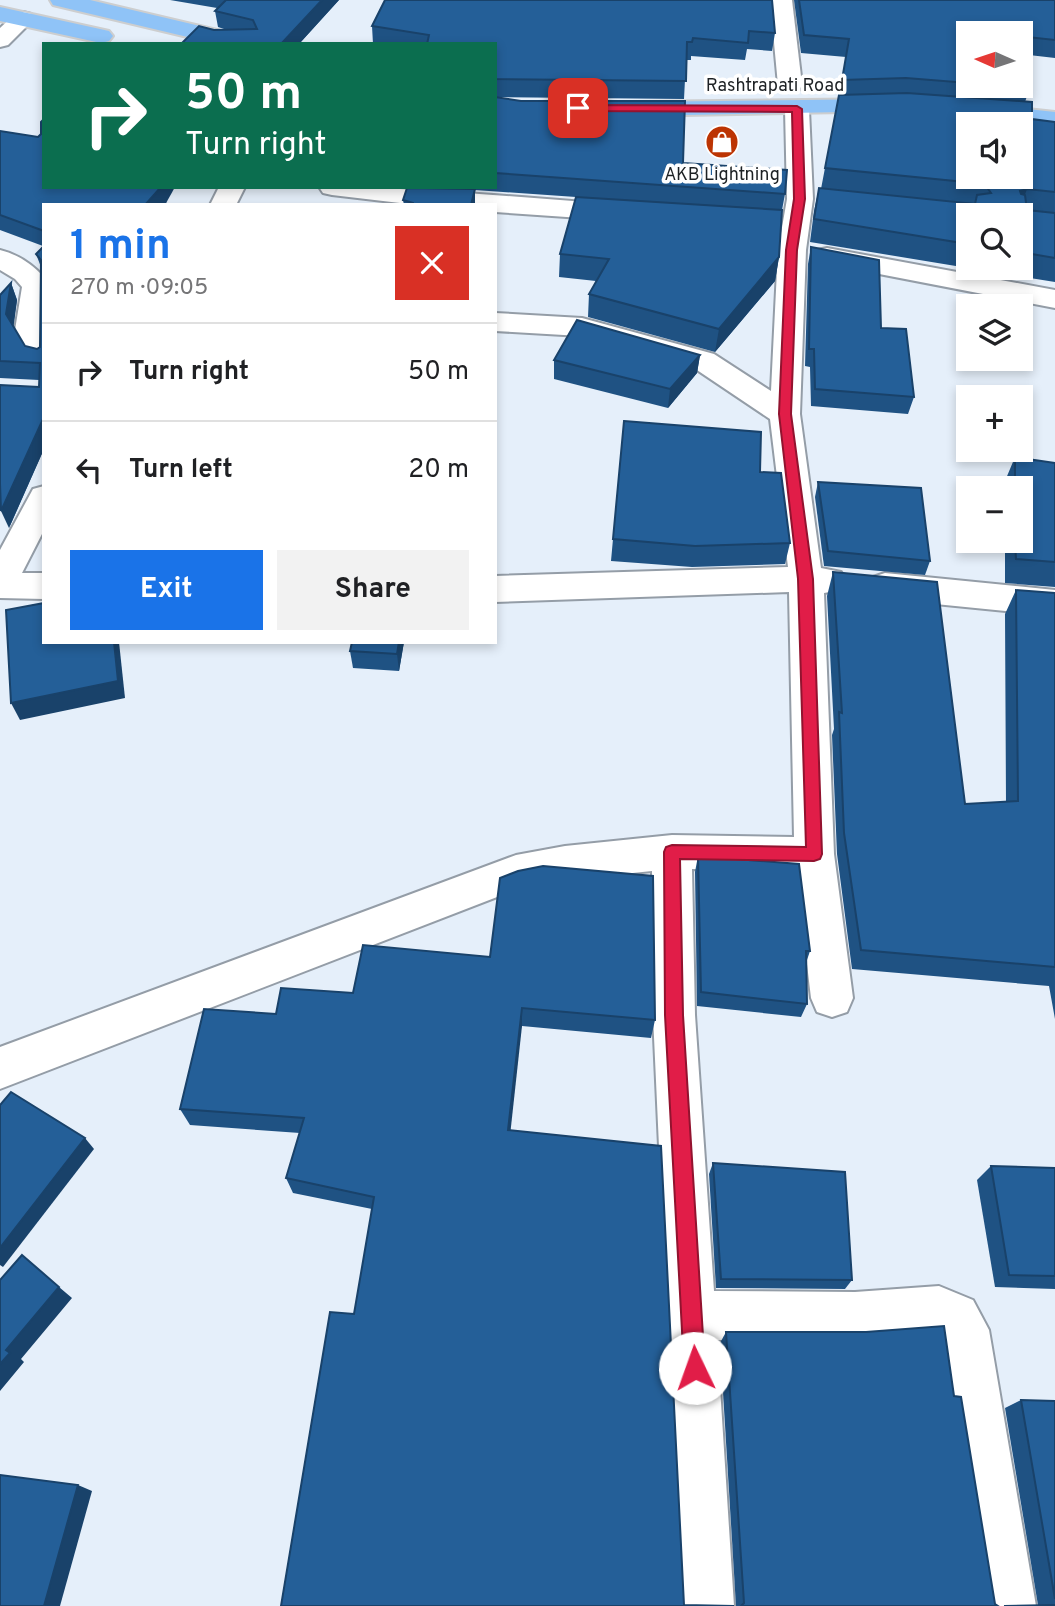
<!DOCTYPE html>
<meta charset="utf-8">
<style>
:root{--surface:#fff;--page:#f2f2f2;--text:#202124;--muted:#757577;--line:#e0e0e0;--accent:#1a73e8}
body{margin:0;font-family:Overpass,sans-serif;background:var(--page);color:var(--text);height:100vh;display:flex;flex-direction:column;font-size:26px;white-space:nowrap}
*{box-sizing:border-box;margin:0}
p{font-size:23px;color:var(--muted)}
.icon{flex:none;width:38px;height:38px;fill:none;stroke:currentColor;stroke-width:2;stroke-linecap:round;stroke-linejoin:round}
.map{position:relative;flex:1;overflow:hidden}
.side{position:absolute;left:42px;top:203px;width:455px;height:441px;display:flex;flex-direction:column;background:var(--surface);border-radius:0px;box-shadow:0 4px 10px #0003}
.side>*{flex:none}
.guide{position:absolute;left:42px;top:42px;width:455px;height:147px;border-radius:0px;box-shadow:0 4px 10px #0003;background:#0b6e4f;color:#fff;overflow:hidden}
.needle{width:46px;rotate:273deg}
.controls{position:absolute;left:956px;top:21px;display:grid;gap:14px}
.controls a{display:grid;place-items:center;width:77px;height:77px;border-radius:0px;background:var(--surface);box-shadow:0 4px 10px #0003;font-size:35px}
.pin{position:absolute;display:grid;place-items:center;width:60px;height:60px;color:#fff;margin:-30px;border-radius:14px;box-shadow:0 4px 10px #0006}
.me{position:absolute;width:77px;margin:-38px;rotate:357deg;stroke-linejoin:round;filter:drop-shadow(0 0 5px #0008)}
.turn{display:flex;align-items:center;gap:24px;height:147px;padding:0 28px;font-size:32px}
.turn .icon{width:91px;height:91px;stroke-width:2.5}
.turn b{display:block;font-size:49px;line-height:60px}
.round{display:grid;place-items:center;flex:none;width:74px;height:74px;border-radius:0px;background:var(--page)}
.summary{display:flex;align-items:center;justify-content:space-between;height:119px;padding:0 28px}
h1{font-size:42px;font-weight:700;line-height:52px;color:var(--accent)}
.primary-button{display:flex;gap:14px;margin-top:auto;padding:14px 28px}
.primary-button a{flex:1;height:80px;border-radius:0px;background:var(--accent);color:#fff;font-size:28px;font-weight:700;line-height:80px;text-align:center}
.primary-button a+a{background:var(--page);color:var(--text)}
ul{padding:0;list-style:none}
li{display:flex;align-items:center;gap:21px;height:98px;padding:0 28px;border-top:2px solid var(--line)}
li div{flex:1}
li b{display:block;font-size:26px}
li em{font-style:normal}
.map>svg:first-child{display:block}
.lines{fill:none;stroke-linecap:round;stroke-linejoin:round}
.minor-casing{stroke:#949da7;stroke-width:4}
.tertiary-casing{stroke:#949da7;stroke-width:4}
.primary-casing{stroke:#cdcecf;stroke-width:4}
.minor{fill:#fff;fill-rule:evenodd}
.tertiary{fill:#fff;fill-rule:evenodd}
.primary{fill:#8fc3f7;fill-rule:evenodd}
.wall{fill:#1f5283;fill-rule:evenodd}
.shaded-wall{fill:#19426a}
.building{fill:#245f98;stroke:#19426a;stroke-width:2;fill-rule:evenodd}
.route{fill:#e11d48;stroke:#92132f;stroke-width:2}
.labels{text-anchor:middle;stroke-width:7;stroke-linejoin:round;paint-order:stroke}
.far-street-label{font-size:18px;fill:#1d2124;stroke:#fff}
.far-poi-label{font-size:18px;fill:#1d2124;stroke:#fff}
</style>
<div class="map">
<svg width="1055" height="1606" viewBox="0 0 1055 1606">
<rect width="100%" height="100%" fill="#e5effa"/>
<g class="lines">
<defs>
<g id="minor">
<polygon points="770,0 792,0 802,85 799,90 790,92 781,90 778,85"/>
<polygon points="797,102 806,104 809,109 813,199 806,250 800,414 821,568 841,572 846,581 841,590 824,593 834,854 853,998 847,1012 832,1017 817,1012 811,998 796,871 692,869 695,1015 714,1291 855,1292 939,1286 973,1300 989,1330 1036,1606 982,1606 939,1334 855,1340 717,1340 734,1606 680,1606 653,1015 652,871 565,880 518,889 0,1089 0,1047 516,855 565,846 672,835 794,837 789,592 495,602 495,576 788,567 770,419 694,368 581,336 495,331 495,313 582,318 714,354 771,391 778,250 787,199 785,109 788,104"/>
<polygon points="219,187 245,187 236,205 210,205"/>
<path d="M319,187C421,187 523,198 625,205L634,207L638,213L634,219L625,221L495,212V205H417L332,195L323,193Z"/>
<polygon points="827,248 1055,290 1055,308 817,262 813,256 817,250"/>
<path d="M0,250C17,254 32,264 44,277V364L34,362L15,330L22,287L15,279L0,270Z"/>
<polygon points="44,486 44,530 22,573 44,573 44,599 0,598 0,550 33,489"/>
<polygon points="885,573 1055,590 1055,616 885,599 873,595 868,586 873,577"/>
</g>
<polygon id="tertiary" points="23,12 31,14 34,19 8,45 0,47 0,28 15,14"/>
<g id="primary">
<polygon points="50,0 90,0 255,39 258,44 217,44 53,5"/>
<polygon points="0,7 109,31 113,36 109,41 101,43 0,21"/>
<polygon points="889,99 898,101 901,106 898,111 631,116 622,114 619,109 622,104 631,102"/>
<polygon points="981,104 1055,112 1055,126 972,116 969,111 972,106"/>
</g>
</defs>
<use href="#minor" class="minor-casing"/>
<use href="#tertiary" class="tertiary-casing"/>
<use href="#primary" class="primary-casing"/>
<use href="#minor" class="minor"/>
<use href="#tertiary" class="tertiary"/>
<use href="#primary" class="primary"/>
</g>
<g class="wall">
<polygon points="170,0 339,0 299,44 181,44 214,30 227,30 218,27 215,11 217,8"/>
<polygon points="385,0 775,33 772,51 747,49 745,60 691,56 691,60 686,60 684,99 495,97 495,44 373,44 372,26"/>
<path d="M794,0H1055V58L1029,55L1030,87L1025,102L1032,119L1055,122V282L969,268H1020V215H968V268L810,242L814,211L819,188L821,189L846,57L801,53ZM968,33L1020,86H968Z"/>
<polygon points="495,97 683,163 785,194 782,210 779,257 775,281 715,352 588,317 589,294 596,281 559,277 560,254 576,197 475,190 475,205 404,205 403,200 454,189 435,187 495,187"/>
<polygon points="0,131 167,203 165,205 44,205 44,449 9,528 39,387 39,380 0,378 0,295 11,283 17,300 13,326 25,346 37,349 40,347 41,267 36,254 43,246 0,230"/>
<polygon points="811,247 881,328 914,397 908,414 811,406 810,367 805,366 808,264"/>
<polygon points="700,355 697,373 668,408 554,379 554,360"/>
<polygon points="1015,457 1055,463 1055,587 1005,583 1005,541 1020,541 1020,488 1005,488 1005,481"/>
<polygon points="760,472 790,543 785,564 692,567 611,561 613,539"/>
<polygon points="818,482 930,561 925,575 824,566 815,497"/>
<polygon points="833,572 965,804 1006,802 1005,614 1016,590 1055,593 1055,1019 1049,986 852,969 837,854 832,735 834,729 827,596"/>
<polygon points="352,642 404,642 399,671 353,668 350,651"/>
<polygon points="698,856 810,951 807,960 807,1004 801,1017 697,1006 695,872"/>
<polygon points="353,993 655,1020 651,1038 522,1026 281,1606 354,1314 372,1209 293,1193 286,1178 300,1133 190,1125 180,1109 276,1014"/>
<polygon points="713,1163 852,1280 845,1289 716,1288 709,1174"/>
<polygon points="991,1166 1055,1168 1055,1289 995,1287 977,1180"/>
<polygon points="726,1332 954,1396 995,1604 736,1606 720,1343"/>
<polygon points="1021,1400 1055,1401 1055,1606 1038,1605 1005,1408"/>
</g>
<g class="shaded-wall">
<polygon points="322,0 339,0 299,44 281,44"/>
<polygon points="161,187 175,187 165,205 145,205"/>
<polygon points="475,189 475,205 471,205"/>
<polygon points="1027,189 1019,211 1020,191"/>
<polygon points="779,257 775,281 715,352 719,329"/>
<polygon points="11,283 17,300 13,331 6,314"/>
<polygon points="700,355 697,373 668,408 670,389"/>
<polygon points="44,417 44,449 9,528 1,511"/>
<polygon points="114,642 119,642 125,698 20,720 11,703"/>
<polygon points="399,642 404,642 399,671 397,654"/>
<polygon points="522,1008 522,1026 509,1145 508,1130"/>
<polygon points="85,1138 94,1149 3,1267 0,1265 0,1248"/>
<polygon points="59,1287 72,1298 21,1359 24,1362 0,1391 0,1364 6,1350"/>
<polygon points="78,1485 92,1491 60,1606 44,1606"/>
</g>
<g class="building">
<polygon points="226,0 322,0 281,44 181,44 199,26 214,30 257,29 253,20 215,11"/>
<polygon points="385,0 772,0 775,33 749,31 748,43 693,38 692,42 687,42 686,81 495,79 495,44 427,44 429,35 372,26"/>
<polygon points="799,0 1055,0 1055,40 1028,37 1030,87 1012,86 1020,86 1020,33 968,33 968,83 906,78 842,80 849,39 804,35"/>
<path d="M907,93L1032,102V119L1055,122V192L1027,189L1020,191L1021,194L1025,195L1027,210L1055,213V258L1020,252V215H968V244L814,219L819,188L975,204L977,195L991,193L986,186L975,183L825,168L839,95ZM968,124H1020V177H968Z"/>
<polygon points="495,97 521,101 685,101 683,163 787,170 785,194 495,173"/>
<polygon points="44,119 44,187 161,187 145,205 44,205 44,231 0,215 0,131 38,137 41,134 41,122"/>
<polygon points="407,188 475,189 471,205 413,205 413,203 403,200"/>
<polygon points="576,197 782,210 779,257 719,329 589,294 609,259 560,254"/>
<polygon points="44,246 44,417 1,511 0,484 0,385 39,387 40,363 0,361 0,295 11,283 6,314 25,346 37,349 40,347 41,260 36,254"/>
<polygon points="811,247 879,260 881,328 906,329 914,397 815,389 814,349 809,349"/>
<polygon points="577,320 700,355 670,389 554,360"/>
<polygon points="624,421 761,432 760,472 781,473 790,543 695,546 613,539"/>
<polygon points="1015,457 1055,463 1055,562 1016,559 1015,541 1020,541 1020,488 1015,488"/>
<polygon points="818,482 921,488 930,561 828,551"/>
<polygon points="833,572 937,582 965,804 1018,801 1016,590 1055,593 1055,967 861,950 844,833 839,712 842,713"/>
<polygon points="44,603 44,642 114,642 118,681 11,703 6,610"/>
<polygon points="352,642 399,642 397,654 350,651"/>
<polygon points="698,856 799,864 810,951 806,951 807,1004 701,992"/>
<polygon points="543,866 653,876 655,1020 522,1008 508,1130 661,1146 684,1605 734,1606 281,1606 330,1312 354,1314 374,1197 286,1178 304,1118 180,1109 204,1009 276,1014 281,988 353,993 363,945 490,957 500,878 518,871"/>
<polygon points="11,1092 85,1138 0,1248 0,1105"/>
<polygon points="713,1163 845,1172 852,1280 721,1279"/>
<polygon points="991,1166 1055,1168 1055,1276 1009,1275"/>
<polygon points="22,1255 59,1287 6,1350 10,1353 0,1364 0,1280"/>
<polygon points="944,1326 954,1396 961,1397 995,1604 998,1606 741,1606 744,1603 726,1332 866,1332"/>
<polygon points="1021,1400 1055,1401 1055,1599"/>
<polygon points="0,1475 78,1485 44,1606 0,1606"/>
<polygon points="1055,1605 1055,1606 1004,1606"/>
</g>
<polygon class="route" points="578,105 797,106 802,109 805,199 797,250 791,414 813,579 822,854 820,859 814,861 680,859 683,1015 705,1368 702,1375 695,1378 687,1375 684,1368 665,1015 664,852 666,847 672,845 806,847 798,579 779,414 786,250 794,199 792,112 574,111 572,108"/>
<defs>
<symbol id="shop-disc" viewBox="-11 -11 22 22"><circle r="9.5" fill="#bc3403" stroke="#fff"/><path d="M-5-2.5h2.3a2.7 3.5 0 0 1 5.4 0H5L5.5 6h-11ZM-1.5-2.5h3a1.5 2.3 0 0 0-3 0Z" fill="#fff"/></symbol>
</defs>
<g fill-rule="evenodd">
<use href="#shop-disc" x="703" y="123" width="38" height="38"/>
</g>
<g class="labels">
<g class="far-street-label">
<text x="775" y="91">Rashtrapati Road</text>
</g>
<g class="far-poi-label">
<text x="722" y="180">AKB Lightning</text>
</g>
</g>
</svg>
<div class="controls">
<a><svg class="needle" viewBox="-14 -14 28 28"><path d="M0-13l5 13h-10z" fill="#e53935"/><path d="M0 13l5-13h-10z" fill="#757577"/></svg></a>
<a><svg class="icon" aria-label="sound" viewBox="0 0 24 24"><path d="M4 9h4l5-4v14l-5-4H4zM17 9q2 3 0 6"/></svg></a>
<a><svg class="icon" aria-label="search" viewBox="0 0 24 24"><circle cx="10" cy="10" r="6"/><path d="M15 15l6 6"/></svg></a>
<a><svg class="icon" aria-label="layers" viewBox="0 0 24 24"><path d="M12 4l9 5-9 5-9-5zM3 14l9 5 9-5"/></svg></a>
<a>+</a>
<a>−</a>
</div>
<div class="pin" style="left:578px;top:108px;background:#d93025"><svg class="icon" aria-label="arrive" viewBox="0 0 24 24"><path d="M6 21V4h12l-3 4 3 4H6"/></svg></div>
<svg class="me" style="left:695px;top:1368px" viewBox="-20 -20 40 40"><circle r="19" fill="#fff"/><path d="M0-13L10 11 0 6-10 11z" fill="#e11d48"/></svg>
<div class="guide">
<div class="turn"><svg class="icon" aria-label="right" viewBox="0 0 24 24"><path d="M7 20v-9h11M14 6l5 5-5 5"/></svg><div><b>50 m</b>Turn right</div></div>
</div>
<section class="side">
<div class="summary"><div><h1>1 min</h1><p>270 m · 09:05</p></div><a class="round" style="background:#d93025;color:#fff"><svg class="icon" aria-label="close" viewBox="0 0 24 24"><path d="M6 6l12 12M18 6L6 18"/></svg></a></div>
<ul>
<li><svg class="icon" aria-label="right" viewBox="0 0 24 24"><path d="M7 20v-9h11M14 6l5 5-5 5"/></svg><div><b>Turn right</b></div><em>50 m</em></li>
<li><svg class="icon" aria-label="left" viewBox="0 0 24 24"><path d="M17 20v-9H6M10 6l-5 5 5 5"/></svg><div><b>Turn left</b></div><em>20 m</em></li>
</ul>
<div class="primary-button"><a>Exit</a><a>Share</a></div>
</section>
</div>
